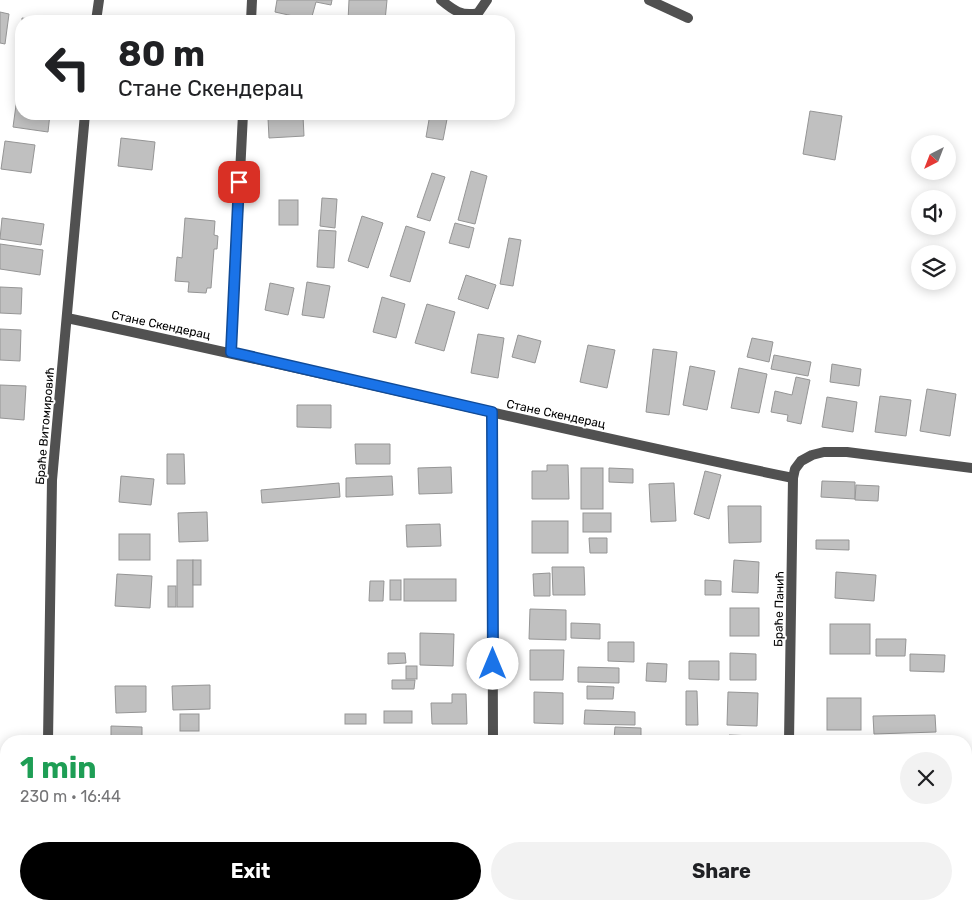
<!DOCTYPE html>
<meta charset="utf-8">
<style>
:root{--surface:#fff;--page:#f2f2f2;--text:#202124;--muted:#757577;--accent:#000}
body{margin:0;font-family:Rubik,sans-serif;background:var(--page);color:var(--text);height:100vh;display:flex;flex-direction:column;font-size:19px;white-space:nowrap}
*{box-sizing:border-box;margin:0}
p{font-size:16px;color:var(--muted)}
.icon{flex:none;width:28px;height:28px;fill:none;stroke:currentColor;stroke-width:2;stroke-linecap:round;stroke-linejoin:round}
.map{position:relative;flex:1;overflow:hidden}
.side{position:absolute;left:0px;top:735px;width:972px;height:175px;display:flex;flex-direction:column;background:var(--surface);border-radius:20px 20px 0 0;box-shadow:0 2px 12px #0003}
.side>*{flex:none}
.guide{position:absolute;left:15px;top:15px;width:500px;height:105px;border-radius:20px;box-shadow:0 2px 12px #0003;background:#fff;color:var(--text);overflow:hidden}
.needle{width:32px;rotate:222deg}
.controls{position:absolute;left:911px;top:135px;display:grid;gap:10px}
.controls a{display:grid;place-items:center;width:45px;height:45px;border-radius:50%;background:var(--surface);box-shadow:0 2px 12px #0003;font-size:25px}
.pin{position:absolute;display:grid;place-items:center;width:42px;height:42px;color:#fff;margin:-21px;border-radius:10px;box-shadow:0 2px 8px #0006}
.me{position:absolute;width:55px;margin:-28px;rotate:0deg;stroke-linejoin:round;filter:drop-shadow(0 0 4px #0008)}
.turn{display:flex;align-items:center;gap:18px;height:105px;padding:0 20px;font-size:22px}
.turn .icon{width:65px;height:65px;stroke-width:2.5}
.turn b{display:block;font-size:35px;line-height:42px}
.round{display:grid;place-items:center;flex:none;width:52px;height:52px;border-radius:26px;background:var(--page)}
.summary{display:flex;align-items:center;justify-content:space-between;height:85px;padding:0 20px}
h1{font-size:30px;font-weight:700;line-height:38px;color:#1e9e55}
.cta{display:flex;gap:10px;margin-top:auto;padding:10px 20px}
.cta a{flex:1;height:58px;border-radius:30px;background:var(--accent);color:#fff;font-size:20px;font-weight:700;line-height:58px;text-align:center}
.cta a+a{background:var(--page);color:var(--text)}
.map>svg:first-child{display:block}
.building{fill:#c0c0c0;stroke:#959595}
.lines{fill:none;stroke-linecap:round;stroke-linejoin:round}
.street{stroke:#515151;stroke-width:10}
.route-casing{stroke:#114b97;stroke-width:12}
.route{stroke:#1a73e8;stroke-width:9}
.labels{text-anchor:middle;stroke-width:4;stroke-linejoin:round;paint-order:stroke}
.street-label{font-size:12px;fill:#000;stroke:#fff}
</style>
<div class="map">
<svg width="972" height="910" viewBox="0 0 972 910">
<rect width="100%" height="100%" fill="#fff"/>
<g class="building">
<polygon points="277,0 332,0 331,5 316,2 311,20 275,12"/>
<polygon points="349,0 387,0 385,21 348,21"/>
<polygon points="0,12 9,14 5,44 0,43"/>
<polygon points="22,18 44,21 22,21"/>
<polygon points="21,25 21,46 18,46"/>
<polygon points="17,98 21,98 21,114 50,114 48,132 13,127"/>
<polygon points="810,111 842,116 835,160 803,154"/>
<polygon points="430,114 448,114 443,140 426,137"/>
<polygon points="303,116 304,136 269,138 268,118"/>
<polygon points="121,138 155,142 152,170 118,166"/>
<polygon points="5,141 35,145 31,173 1,169"/>
<polygon points="471,171 487,176 475,224 458,220"/>
<polygon points="432,173 445,177 430,221 417,217"/>
<polygon points="322,198 337,199 335,228 320,226"/>
<rect x="279" y="200" width="19" height="25"/>
<polygon points="362,216 383,223 368,268 348,261"/>
<polygon points="2,218 44,224 41,245 0,239"/>
<polygon points="185,218 215,221 214,235 218,236 217,249 214,249 211,288 207,288 206,293 188,292 189,282 175,281 177,257 182,258"/>
<polygon points="455,223 474,228 469,248 449,243"/>
<polygon points="406,226 425,232 410,282 390,276"/>
<polygon points="319,230 336,231 334,268 317,267"/>
<polygon points="509,238 521,240 513,286 500,284"/>
<polygon points="0,244 43,250 40,275 0,269"/>
<polygon points="466,275 496,285 488,309 458,299"/>
<polygon points="307,282 330,286 324,318 302,315"/>
<polygon points="270,283 294,288 288,315 265,310"/>
<polygon points="0,287 22,288 21,314 0,313"/>
<polygon points="382,297 405,304 396,338 373,332"/>
<polygon points="427,304 455,312 444,351 415,343"/>
<polygon points="0,329 21,330 20,361 0,360"/>
<polygon points="478,334 504,338 498,378 471,373"/>
<polygon points="518,335 541,341 535,363 512,357"/>
<polygon points="752,338 773,342 769,362 747,357"/>
<polygon points="588,345 615,350 607,388 580,382"/>
<polygon points="653,349 677,352 669,415 646,412"/>
<polygon points="774,355 811,362 808,376 771,369"/>
<polygon points="832,364 861,369 859,386 830,382"/>
<polygon points="690,366 715,371 707,410 683,405"/>
<polygon points="739,368 767,374 759,413 731,408"/>
<polygon points="796,377 810,380 801,424 787,421 788,415 771,412 775,391 792,395"/>
<polygon points="0,385 26,386 24,420 0,418"/>
<polygon points="927,389 956,394 950,436 920,431"/>
<polygon points="880,396 911,400 906,436 875,432"/>
<polygon points="827,397 857,402 853,432 822,427"/>
<polygon points="297,405 331,405 331,428 297,427"/>
<polygon points="355,444 390,444 390,464 356,464"/>
<polygon points="167,454 184,454 185,484 167,484"/>
<polygon points="547,465 568,465 569,499 532,499 532,471 547,471"/>
<polygon points="451,467 452,493 419,494 418,468"/>
<rect x="581" y="468" width="22" height="41"/>
<polygon points="609,468 633,469 633,483 609,482"/>
<polygon points="705,471 721,475 709,519 694,514"/>
<polygon points="121,476 154,479 151,505 119,502"/>
<polygon points="392,476 393,495 346,497 346,478"/>
<polygon points="822,481 855,482 855,499 821,497"/>
<polygon points="339,483 340,497 262,503 261,490"/>
<polygon points="674,483 676,521 651,522 649,484"/>
<polygon points="856,485 879,486 878,501 855,500"/>
<polygon points="728,506 761,506 761,542 729,543"/>
<polygon points="207,512 208,541 179,542 178,513"/>
<rect x="583" y="513" width="28" height="19"/>
<rect x="532" y="521" width="36" height="32"/>
<polygon points="440,524 441,546 407,547 406,525"/>
<rect x="119" y="534" width="31" height="26"/>
<polygon points="589,538 607,538 607,553 590,553"/>
<polygon points="816,540 849,540 849,550 816,549"/>
<rect x="177" y="560" width="16" height="47"/>
<rect x="193" y="560" width="8" height="25"/>
<polygon points="734,560 759,562 758,593 732,592"/>
<polygon points="552,567 584,567 585,595 553,595"/>
<polygon points="836,572 876,575 874,601 835,598"/>
<polygon points="550,573 550,596 534,596 533,574"/>
<polygon points="117,574 152,576 150,608 115,606"/>
<rect x="404" y="579" width="52" height="22"/>
<rect x="390" y="580" width="11" height="20"/>
<polygon points="705,580 721,581 721,595 705,595"/>
<polygon points="370,581 384,581 383,601 369,601"/>
<rect x="168" y="586" width="8" height="21"/>
<rect x="730" y="608" width="29" height="28"/>
<polygon points="530,609 566,610 566,640 529,639"/>
<polygon points="571,623 600,624 600,639 571,638"/>
<rect x="830" y="624" width="40" height="30"/>
<polygon points="420,633 454,634 453,666 420,665"/>
<polygon points="876,639 906,639 905,656 876,656"/>
<polygon points="608,642 634,642 634,662 608,661"/>
<polygon points="530,650 564,650 563,680 530,680"/>
<polygon points="388,653 405,653 406,663 388,664"/>
<polygon points="730,653 756,654 756,680 730,680"/>
<polygon points="910,654 945,655 944,672 910,671"/>
<polygon points="689,661 719,661 719,680 689,679"/>
<polygon points="647,663 667,664 666,682 646,681"/>
<rect x="406" y="666" width="11" height="13"/>
<polygon points="578,667 619,668 619,683 578,682"/>
<polygon points="392,680 415,680 414,689 392,689"/>
<polygon points="210,685 210,709 173,710 172,686"/>
<polygon points="115,686 146,686 146,712 116,713"/>
<polygon points="587,686 614,687 613,699 587,699"/>
<polygon points="686,691 697,691 698,725 686,725"/>
<polygon points="534,692 563,693 563,724 534,723"/>
<polygon points="728,692 758,693 757,726 727,725"/>
<polygon points="452,694 466,694 467,724 432,724 431,703 452,703"/>
<rect x="827" y="698" width="34" height="32"/>
<polygon points="585,710 635,712 635,725 584,724"/>
<rect x="384" y="711" width="28" height="12"/>
<rect x="180" y="714" width="19" height="17"/>
<rect x="345" y="714" width="21" height="10"/>
<polygon points="935,715 936,732 874,734 873,716"/>
<polygon points="111,726 142,727 142,741 111,741"/>
<polygon points="615,727 641,728 641,740 614,739"/>
<polygon points="729,735 755,736 755,741 729,741"/>
<rect x="169" y="736" width="37" height="5"/>
<polygon points="533,738 563,739 563,741 533,741"/>
<rect x="368" y="904" width="28" height="6"/>
<rect x="427" y="904" width="31" height="6"/>
<rect x="620" y="904" width="18" height="6"/>
<rect x="644" y="904" width="19" height="6"/>
<polygon points="824,904 876,904 875,910 823,910"/>
<polygon points="883,904 911,904 925,906 925,910 883,910"/>
<rect x="533" y="907" width="27" height="3"/>
<rect x="726" y="907" width="24" height="3"/>
</g>
<g class="lines">
<g class="street">
<path d="M441,0C453,10 462,17 478,13L487,0"/>
<polyline points="649,0 688,18"/>
<polyline points="96,21 99,0"/>
<polyline points="251,21 252,0"/>
<path d="M67,318C310,369 550,428 793,478L795,469L801,461L812,455L824,452H847L972,468"/>
<polyline points="231,352 243,114"/>
<polyline points="492,412 493,741"/>
<polyline points="48,741 52,480 85,114"/>
<polyline points="789,741 793,478"/>
<polyline points="494,904 494,910"/>
<polyline points="42,910 43,904"/>
<polyline points="787,910 787,904"/>
</g>
</g>
<g class="lines">
<defs>
<polyline id="route" points="239,182 231,352 492,412 493,664"/>
</defs>
<use href="#route" class="route-casing"/>
<use href="#route" class="route"/>
</g>
<g class="labels">
<g class="street-label">
<text transform="translate(161 325) rotate(12)" y="4">Стане Скендерац</text>
<text transform="translate(556 414) rotate(12)" y="4">Стане Скендерац</text>
<text transform="translate(45 426) rotate(-85)" y="4">Браће Витомировић</text>
<text transform="translate(779 609) rotate(-89)" y="4">Браће Панић</text>
</g>
</g>
</svg>
<div class="controls">
<a><svg class="needle" viewBox="-14 -14 28 28"><path d="M0-13l5 13h-10z" fill="#e53935"/><path d="M0 13l5-13h-10z" fill="#757577"/></svg></a>
<a><svg class="icon" aria-label="sound" viewBox="0 0 24 24"><path d="M4 9h4l5-4v14l-5-4H4zM17 9q2 3 0 6"/></svg></a>
<a><svg class="icon" aria-label="layers" viewBox="0 0 24 24"><path d="M12 4l9 5-9 5-9-5zM3 14l9 5 9-5"/></svg></a>
</div>
<div class="pin" style="left:239px;top:182px;background:#d93025"><svg class="icon" aria-label="arrive" viewBox="0 0 24 24"><path d="M6 21V4h12l-3 4 3 4H6"/></svg></div>
<svg class="me" style="left:493px;top:664px" viewBox="-20 -20 40 40"><circle r="19" fill="#fff"/><path d="M0-13L10 11 0 6-10 11z" fill="#1a73e8"/></svg>
<div class="guide">
<div class="turn"><svg class="icon" aria-label="left" viewBox="0 0 24 24"><path d="M17 20v-9H6M10 6l-5 5 5 5"/></svg><div><b>80 m</b>Стане Скендерац</div></div>
</div>
<section class="side">
<div class="summary"><div><h1>1 min</h1><p>230 m · 16:44</p></div><a class="round"><svg class="icon" aria-label="close" viewBox="0 0 24 24"><path d="M6 6l12 12M18 6L6 18"/></svg></a></div>
<div class="cta"><a>Exit</a><a>Share</a></div>
</section>
</div>
